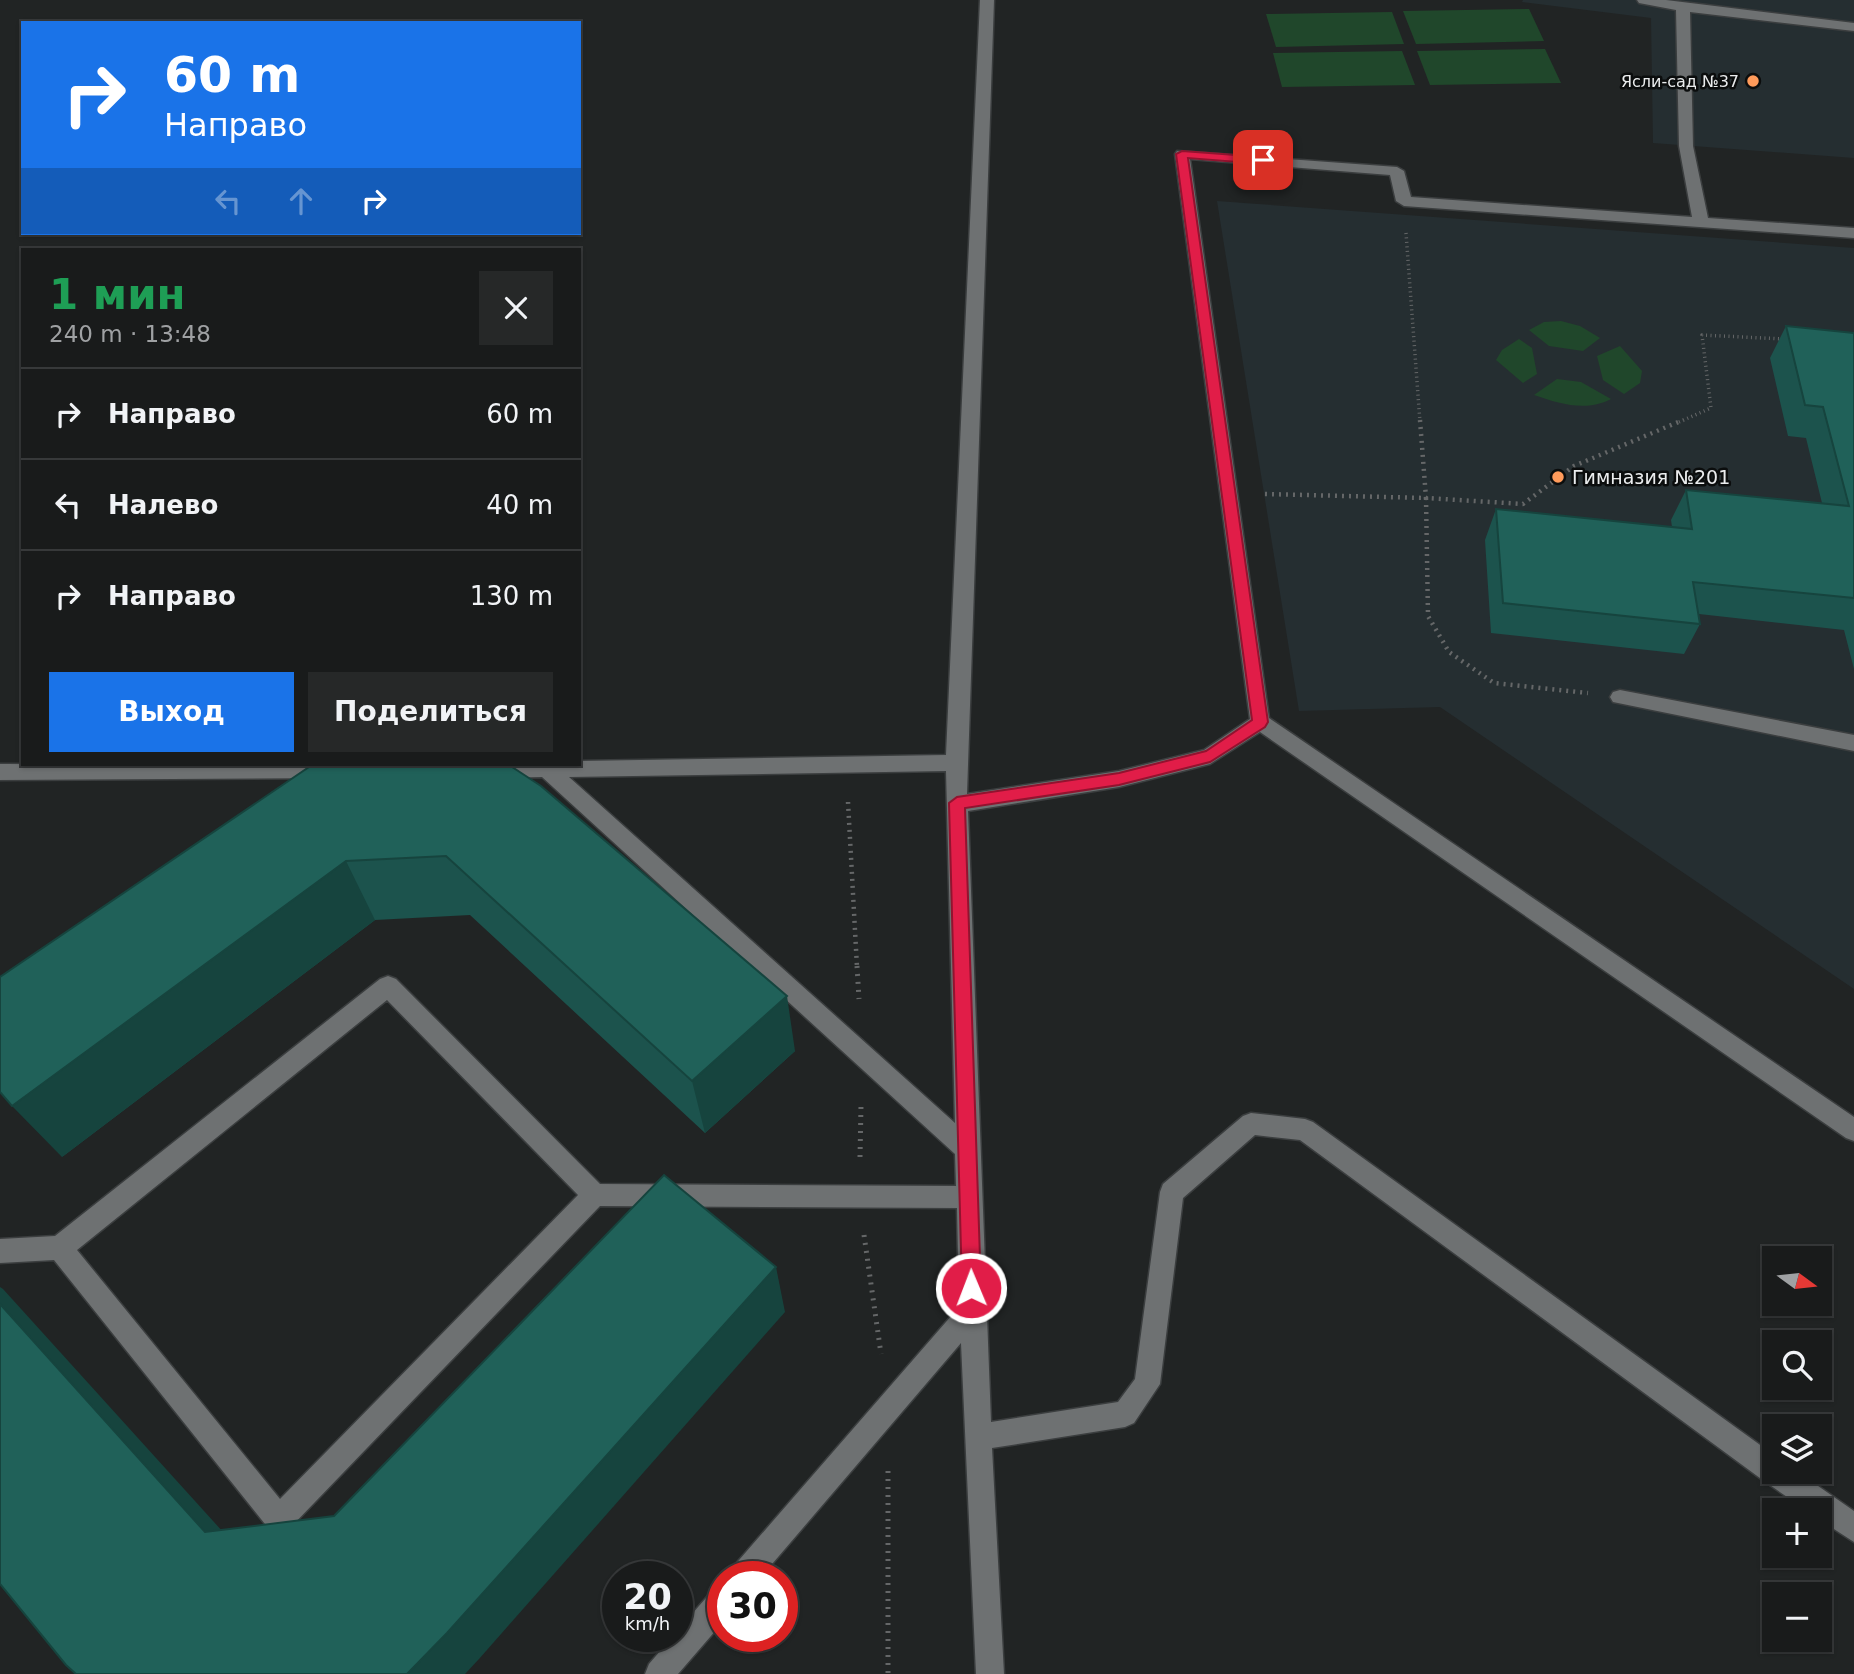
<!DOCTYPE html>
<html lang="ru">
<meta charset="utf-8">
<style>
:root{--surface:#191b1b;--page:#262828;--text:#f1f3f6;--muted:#9fa1a3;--line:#37393a;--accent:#1a73e8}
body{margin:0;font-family:"DejaVu Sans",sans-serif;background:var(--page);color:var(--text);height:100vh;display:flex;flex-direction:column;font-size:26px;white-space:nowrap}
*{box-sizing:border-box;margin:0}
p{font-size:23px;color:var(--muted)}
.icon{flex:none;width:38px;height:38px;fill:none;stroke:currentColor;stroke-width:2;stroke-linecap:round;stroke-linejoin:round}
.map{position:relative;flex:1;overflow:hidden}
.drawer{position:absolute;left:21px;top:248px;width:560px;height:518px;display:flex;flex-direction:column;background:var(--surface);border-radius:0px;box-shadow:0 2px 5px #0004,0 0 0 2px var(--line)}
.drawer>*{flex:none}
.hud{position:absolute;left:21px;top:21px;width:560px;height:214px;border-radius:0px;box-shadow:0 2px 5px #0004,0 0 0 2px var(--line);background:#1a73e8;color:#fff;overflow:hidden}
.needle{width:46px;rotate:105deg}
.buttons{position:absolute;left:1762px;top:1246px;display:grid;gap:14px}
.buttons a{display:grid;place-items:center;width:70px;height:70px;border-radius:0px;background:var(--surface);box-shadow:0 2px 5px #0004,0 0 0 2px var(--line);font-size:35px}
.speed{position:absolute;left:602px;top:1561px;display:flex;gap:14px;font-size:35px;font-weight:700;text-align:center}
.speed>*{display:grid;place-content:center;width:91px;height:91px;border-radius:50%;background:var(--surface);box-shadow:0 2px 5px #0004,0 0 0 2px var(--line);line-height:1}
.speed small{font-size:18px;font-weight:400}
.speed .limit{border:10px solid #d22;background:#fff;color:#111}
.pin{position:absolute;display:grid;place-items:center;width:60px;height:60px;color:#fff;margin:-30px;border-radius:14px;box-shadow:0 4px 10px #0006}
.me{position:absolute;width:77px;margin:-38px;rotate:359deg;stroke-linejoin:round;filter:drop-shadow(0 0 5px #0008)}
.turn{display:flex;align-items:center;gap:24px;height:147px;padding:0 28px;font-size:32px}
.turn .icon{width:91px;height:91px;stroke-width:2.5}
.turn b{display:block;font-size:49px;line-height:60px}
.lanes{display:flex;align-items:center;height:66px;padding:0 28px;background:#0003;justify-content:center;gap:35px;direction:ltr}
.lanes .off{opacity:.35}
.round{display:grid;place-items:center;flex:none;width:74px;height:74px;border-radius:0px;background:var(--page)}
.head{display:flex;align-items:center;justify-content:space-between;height:119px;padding:0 28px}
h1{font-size:42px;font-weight:800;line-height:52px;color:#1e9e55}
.action{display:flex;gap:14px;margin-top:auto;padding:14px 28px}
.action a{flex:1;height:80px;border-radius:0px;background:var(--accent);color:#fff;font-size:28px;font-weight:800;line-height:80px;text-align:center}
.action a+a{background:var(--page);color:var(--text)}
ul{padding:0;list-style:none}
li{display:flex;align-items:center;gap:21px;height:91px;padding:0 28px;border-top:2px solid var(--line)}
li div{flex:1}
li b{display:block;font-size:26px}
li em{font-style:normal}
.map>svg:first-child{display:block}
.built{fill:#252e31}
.green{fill:#20472b}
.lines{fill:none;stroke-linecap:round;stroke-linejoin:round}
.minor-casing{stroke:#3b3e3f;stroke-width:3}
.path-far2{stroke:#656768;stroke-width:3.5;stroke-dasharray:1 3.5;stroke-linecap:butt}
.path-far1{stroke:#656768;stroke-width:4.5;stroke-dasharray:2 5;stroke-linecap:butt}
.path{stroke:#656768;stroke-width:5;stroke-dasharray:2 6;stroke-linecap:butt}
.minor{fill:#6e7172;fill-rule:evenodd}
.wall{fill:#1c534d}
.shaded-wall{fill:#16443e}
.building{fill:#206159;stroke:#16443e;stroke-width:2}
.route{fill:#e11d48;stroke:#92132f;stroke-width:2}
.poi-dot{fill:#ff9b5b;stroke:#0b0d0d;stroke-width:2.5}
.labels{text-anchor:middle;stroke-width:5;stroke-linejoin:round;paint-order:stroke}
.far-poi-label{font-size:16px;fill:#eaeced;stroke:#0b0d0d;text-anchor:end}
.poi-label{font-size:19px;fill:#eaeced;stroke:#0b0d0d;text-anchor:start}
</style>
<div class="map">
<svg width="1854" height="1674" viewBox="0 0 1854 1674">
<rect width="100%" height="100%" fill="#212424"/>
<g class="built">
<polygon points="1523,0 1854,0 1854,158 1653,143 1651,18 1522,2"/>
<polygon points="1217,201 1854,248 1854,989 1440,707 1299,711"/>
</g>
<g class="green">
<polygon points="1529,9 1544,41 1416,44 1403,11"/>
<polygon points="1392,12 1404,44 1276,47 1266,14"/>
<polygon points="1545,49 1561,83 1430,85 1417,51"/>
<polygon points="1402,51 1415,85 1282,87 1273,53"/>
<polygon points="1561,321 1580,326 1600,338 1583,351 1549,346 1529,330 1544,322"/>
<polygon points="1519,339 1532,348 1537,374 1523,383 1496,360 1502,350"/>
<polygon points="1620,346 1642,371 1640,383 1624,394 1603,380 1597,356"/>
<path d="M1557,379L1581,382L1611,399C1586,412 1560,404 1534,395Z"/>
</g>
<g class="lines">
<defs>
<g id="minor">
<path d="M980,0H994L967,794L1119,771L1204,750L1250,719L1175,154L1177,151L1397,167L1404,171L1411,197L1692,217L1679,146L1676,10L1639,3L1637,0H1666L1854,23V31L1690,12L1693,146L1708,218L1854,228V238L1404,206L1396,201L1390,175L1190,159L1269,718L1854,1117V1141L1846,1138L1260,732L1210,764L1119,787L968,811L991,1422L1118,1402L1135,1379L1160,1192L1163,1184L1243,1116L1251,1113L1305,1119L1313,1122L1774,1455V1472H1798L1854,1511V1542L1820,1520V1510H1806L1764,1481L1300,1140L1255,1135L1183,1198L1160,1384L1134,1423L1125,1427L992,1448L1004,1674H976L961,1343L761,1577H729L733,1567L959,1307L957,1208L600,1206L289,1529L279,1533L269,1529L54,1260L0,1263V1239L55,1236L380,979L388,976L396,979L600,1184L956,1186L955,1154L542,777L489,778L482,776L479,770L482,765H579V761L946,755ZM946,771L955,1123L569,777ZM387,1000L578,1195L280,1499L77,1250Z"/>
<polygon points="1620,690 1854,735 1854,751 1613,702 1610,697 1613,692"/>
<polygon points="0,764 338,765 341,770 338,776 331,778 0,780"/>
<polygon points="723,1586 723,1622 678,1674 645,1674 649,1664 673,1636 677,1636 677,1631 713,1590"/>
</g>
</defs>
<use href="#minor" class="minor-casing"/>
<g class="path-far2">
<polyline points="1406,233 1420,422"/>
<polyline points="1679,422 1711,408 1702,335 1783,339"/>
</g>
<g class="path-far1">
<polyline points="1420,420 1426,498 1523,504 1574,466 1683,420"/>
<polyline points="1265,494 1426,498 1428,616 1449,652 1494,683 1588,693"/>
<polyline points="848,802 857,967"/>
</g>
<g class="path">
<polyline points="857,966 859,999"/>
<polyline points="860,1157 861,1106"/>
<polyline points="864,1235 881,1354"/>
<polyline points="888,1471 888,1674"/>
</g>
<use href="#minor" class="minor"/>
</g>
<g class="wall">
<polygon points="1786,326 1854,333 1854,669 1844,630 1699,614 1700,624 1684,654 1491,633 1485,540 1496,509 1672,527 1671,520 1686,490 1822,503 1806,438 1788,436 1770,358"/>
<polygon points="312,765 795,1051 705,1133 470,915 375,920 62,1157"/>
</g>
<g class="shaded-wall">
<polygon points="346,861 375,920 62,1157 12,1106"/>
<polygon points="787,996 795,1051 705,1133 692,1081"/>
<polygon points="776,1267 785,1312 479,1659 465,1674 407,1674"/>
<polygon points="0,1287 3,1289 252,1564 205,1532 0,1304"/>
</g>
<g class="building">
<polygon points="1786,326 1854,333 1854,598 1693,582 1700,624 1503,603 1496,509 1692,529 1686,490 1849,506 1823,407 1805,405"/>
<polygon points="312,765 509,765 541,786 787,996 692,1081 446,856 346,861 12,1106 0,1092 0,977"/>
<polygon points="664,1175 776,1267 447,1633 407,1674 76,1674 66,1665 0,1584 0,1304 205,1532 334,1516"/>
</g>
<polygon class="route" points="1182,151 1263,157 1268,160 1263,164 1188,158 1268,722 1265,727 1210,762 1119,785 965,808 981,1288 978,1295 971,1297 964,1295 962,1288 949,803 957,797 1119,773 1206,751 1252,720 1176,154"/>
<g class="poi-dot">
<circle cx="1753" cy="81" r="7"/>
<circle cx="1558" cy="477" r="7"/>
</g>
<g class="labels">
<g class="far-poi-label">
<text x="1739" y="87">Ясли-сад №37</text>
</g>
<g class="poi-label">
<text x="1572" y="484">Гимназия №201</text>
</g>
</g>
</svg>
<div class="buttons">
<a><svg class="needle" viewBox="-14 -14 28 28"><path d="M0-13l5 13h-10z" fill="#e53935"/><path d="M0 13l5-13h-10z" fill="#9fa1a3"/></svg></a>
<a><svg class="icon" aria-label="search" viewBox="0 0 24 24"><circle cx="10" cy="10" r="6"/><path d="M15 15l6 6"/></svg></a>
<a><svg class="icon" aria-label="layers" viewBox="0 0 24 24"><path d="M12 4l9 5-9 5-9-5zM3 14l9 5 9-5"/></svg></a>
<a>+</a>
<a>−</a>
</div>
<div class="speed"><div>20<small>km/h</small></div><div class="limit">30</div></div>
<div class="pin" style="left:1263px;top:160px;background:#d93025"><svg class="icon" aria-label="arrive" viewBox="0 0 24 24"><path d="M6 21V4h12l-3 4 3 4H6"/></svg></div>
<svg class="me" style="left:971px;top:1288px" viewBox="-20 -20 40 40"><circle r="17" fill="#e11d48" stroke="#fff" stroke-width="3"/><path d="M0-11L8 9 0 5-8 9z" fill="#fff"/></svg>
<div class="hud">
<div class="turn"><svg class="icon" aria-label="right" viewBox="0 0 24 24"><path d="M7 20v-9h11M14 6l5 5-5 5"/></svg><div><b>60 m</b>Направо</div></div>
<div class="lanes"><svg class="icon off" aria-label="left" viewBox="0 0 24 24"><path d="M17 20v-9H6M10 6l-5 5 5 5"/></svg><svg class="icon off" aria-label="ahead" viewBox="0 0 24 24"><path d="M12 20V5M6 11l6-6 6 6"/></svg><svg class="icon" aria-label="right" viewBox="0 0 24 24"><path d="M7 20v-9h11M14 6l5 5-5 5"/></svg></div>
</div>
<section class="drawer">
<div class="head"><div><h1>1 мин</h1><p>240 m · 13:48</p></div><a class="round"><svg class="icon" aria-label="close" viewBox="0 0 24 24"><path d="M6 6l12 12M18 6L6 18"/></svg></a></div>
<ul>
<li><svg class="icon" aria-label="right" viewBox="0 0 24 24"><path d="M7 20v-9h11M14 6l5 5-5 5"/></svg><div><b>Направо</b></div><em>60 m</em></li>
<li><svg class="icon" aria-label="left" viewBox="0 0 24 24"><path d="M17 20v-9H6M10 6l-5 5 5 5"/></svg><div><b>Налево</b></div><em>40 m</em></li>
<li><svg class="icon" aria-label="right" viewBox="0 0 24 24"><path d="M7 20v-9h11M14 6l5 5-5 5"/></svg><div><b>Направо</b></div><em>130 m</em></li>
</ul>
<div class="action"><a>Выход</a><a>Поделиться</a></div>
</section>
</div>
